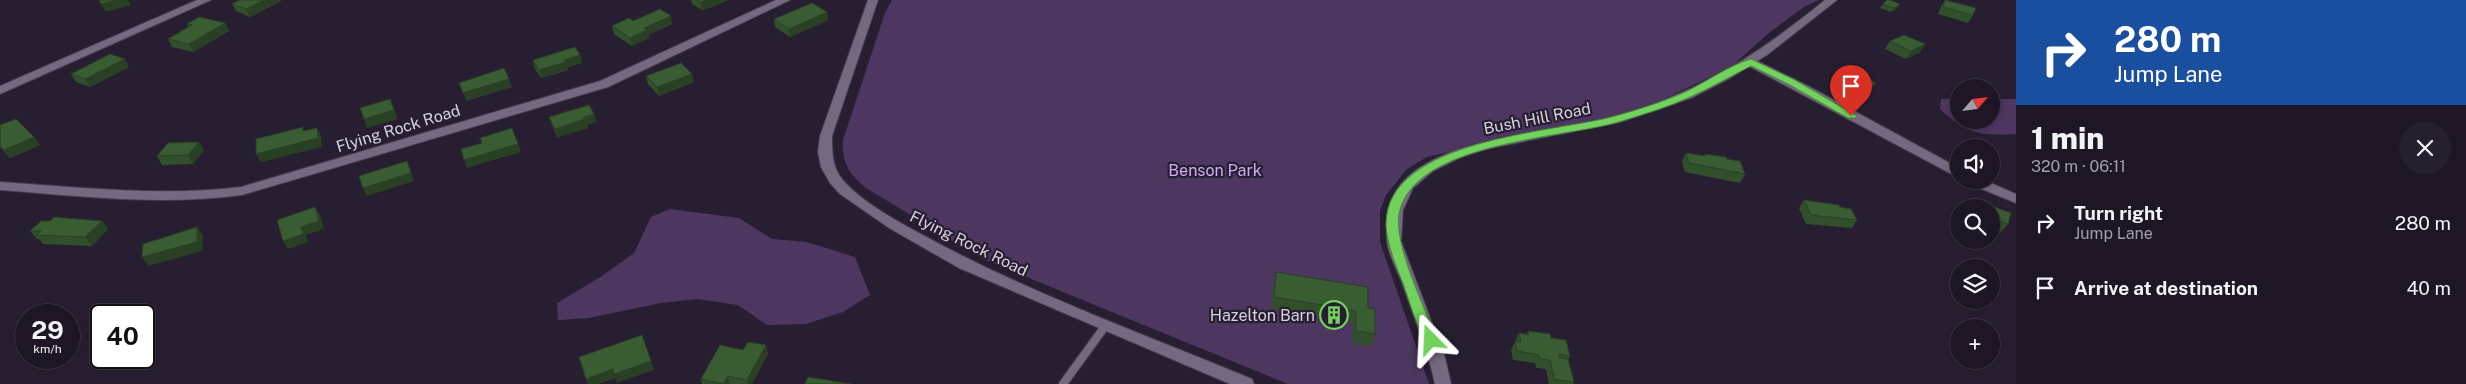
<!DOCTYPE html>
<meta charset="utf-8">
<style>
:root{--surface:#1e1625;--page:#261f2d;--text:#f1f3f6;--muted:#a19fa7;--line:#3c3542}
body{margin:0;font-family:"Public Sans",sans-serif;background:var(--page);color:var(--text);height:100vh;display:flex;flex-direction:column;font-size:19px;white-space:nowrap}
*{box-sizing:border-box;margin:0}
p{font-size:16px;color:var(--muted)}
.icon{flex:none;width:28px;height:28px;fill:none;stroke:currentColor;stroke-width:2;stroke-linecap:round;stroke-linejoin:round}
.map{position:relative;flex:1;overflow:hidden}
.side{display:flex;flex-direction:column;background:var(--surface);width:450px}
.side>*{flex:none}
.top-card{background:#1a4fa0;color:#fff;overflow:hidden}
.needle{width:32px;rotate:62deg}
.buttons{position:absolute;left:1950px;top:79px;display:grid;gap:10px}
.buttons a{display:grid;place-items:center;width:50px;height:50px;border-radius:50%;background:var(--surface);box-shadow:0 2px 8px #0003,0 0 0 1px var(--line);font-size:25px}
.speed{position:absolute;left:15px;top:304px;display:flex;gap:10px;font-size:25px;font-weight:700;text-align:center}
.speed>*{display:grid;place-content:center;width:65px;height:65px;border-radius:50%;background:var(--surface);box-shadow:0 2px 8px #0003,0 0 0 1px var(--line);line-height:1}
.speed small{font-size:12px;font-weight:400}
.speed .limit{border:2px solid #111;border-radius:8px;background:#fff;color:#111}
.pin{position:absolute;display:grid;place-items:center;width:42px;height:42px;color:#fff;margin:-51px -21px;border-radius:50% 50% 50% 0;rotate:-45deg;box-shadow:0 0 5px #0007}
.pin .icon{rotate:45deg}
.me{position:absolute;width:55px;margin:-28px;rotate:339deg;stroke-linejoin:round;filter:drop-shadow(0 0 4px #0008)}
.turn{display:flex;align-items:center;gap:18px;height:105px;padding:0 15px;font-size:22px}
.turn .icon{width:65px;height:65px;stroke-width:2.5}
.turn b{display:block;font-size:35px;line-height:42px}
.round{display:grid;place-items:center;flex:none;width:52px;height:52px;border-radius:26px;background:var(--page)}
.summary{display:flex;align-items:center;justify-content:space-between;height:85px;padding:0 15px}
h1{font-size:30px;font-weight:800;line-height:38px}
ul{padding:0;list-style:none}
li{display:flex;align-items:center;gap:15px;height:65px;padding:0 15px}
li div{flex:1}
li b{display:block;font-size:19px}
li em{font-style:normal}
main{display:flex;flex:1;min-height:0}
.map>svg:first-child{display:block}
.green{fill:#4d3660}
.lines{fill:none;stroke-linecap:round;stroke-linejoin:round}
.service-casing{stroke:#453c4c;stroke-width:10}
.minor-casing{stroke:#453c4c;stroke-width:2}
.tertiary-casing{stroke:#453c4c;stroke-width:2}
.service{stroke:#756981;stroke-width:8}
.minor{fill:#756981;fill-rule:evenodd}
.tertiary{fill:#756981;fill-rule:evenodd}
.wall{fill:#324f2c}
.shaded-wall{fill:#294024}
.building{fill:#3a5c33;stroke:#294024}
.route{fill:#72d25d;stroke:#4a883c}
.labels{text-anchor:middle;stroke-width:4.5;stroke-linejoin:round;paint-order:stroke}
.street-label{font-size:16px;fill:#d8d1df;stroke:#281e31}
.park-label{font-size:16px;fill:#d1abf3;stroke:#281e31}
.poi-label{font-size:16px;fill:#d8d1df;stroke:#281e31;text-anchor:end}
</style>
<main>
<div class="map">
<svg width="2016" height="384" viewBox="0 0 2016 384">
<rect width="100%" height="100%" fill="#281e31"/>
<g class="green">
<path d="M892,0H1819L1804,7L1770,32L1730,68L1655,103L1602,122L1558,128L1427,157L1407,169L1386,195L1380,211V242L1429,384H1288L985,260L866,188C849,174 841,162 843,140L885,13Z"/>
<path d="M1959,98V120H1991V99H2016V134C1979,136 1968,134 1940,109L1941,99Z"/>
<polygon points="670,209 739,218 772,239 807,242 855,257 870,295 843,312 806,324 767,325 738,305 697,299 661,303 589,318 558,320 557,303 602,276 634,253 651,217"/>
</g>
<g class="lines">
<defs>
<polyline id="service" points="1063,384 1106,325"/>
<g id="minor">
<polygon points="197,0 211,0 0,94 0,86"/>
<path d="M776,0H790L608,87L242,195C161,206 81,196 0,190V182C81,187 160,197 241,187L600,81Z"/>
<path d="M868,0H878L832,136C832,151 832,167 842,179C859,200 895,220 919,233C1024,291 1141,333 1252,379L1254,384H1230L959,268L889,228L840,194L830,183L821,167L818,152L820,136Z"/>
<polygon points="1751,58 1808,86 1959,168 1959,178 1747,65 1745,62"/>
<polygon points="1965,180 1984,180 2016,194 2016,203 1967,183"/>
</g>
<path id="tertiary" d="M1825,0H1837L1767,55L1730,78L1691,98L1620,122L1486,149L1459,158L1433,171L1413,188L1403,210L1401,241L1445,357L1451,384H1435C1427,348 1413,314 1401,280C1396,268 1388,253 1387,241C1386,232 1387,219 1388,210C1404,141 1529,136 1586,123C1619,116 1652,106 1683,92C1735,69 1781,36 1825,0Z"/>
</defs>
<use href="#service" class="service-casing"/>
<use href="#minor" class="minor-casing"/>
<use href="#tertiary" class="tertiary-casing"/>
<use href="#service" class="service"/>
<use href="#minor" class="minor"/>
<use href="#tertiary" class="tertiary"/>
</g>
<g class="wall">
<polygon points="691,0 728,0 712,7 702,10 692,4"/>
<polygon points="1945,0 1973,15 1968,23 1938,14 1941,7"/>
<polygon points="281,1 250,17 236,11 232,4"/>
<polygon points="1883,4 1900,4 1897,8 1891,12 1880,8"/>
<polygon points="827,12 828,20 790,37 775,27 774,19"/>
<polygon points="633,21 672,24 648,35 649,38 632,46 614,34 612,26"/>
<polygon points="225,23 229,31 193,52 172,47 168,39 188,27 187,24"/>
<polygon points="1890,41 1925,44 1920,52 1906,59 1885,49"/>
<polygon points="580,55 582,63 567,67 568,70 541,78 535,69 533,60"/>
<polygon points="129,67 90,87 76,82 71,74"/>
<polygon points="692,74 694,82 659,96 648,84 646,76"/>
<polygon points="1839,75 1876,83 1873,87 1864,92 1837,80"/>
<polygon points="594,114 596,122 587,125 588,128 557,137 552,125 549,117"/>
<polygon points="0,125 34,137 40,145 10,158 0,147"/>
<polygon points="204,150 193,164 162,165 157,156"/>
<polygon points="1686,153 1704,156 1705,154 1727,159 1745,174 1740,183 1685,172 1682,161"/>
<polygon points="1972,199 2011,213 2008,224 2001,232 1991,229 1991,208 1965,208"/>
<polygon points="1804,200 1840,207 1857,220 1852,228 1806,224 1799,208"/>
<polygon points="102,221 108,229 92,246 43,244 39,239 37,239 30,231"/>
<polygon points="1276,272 1368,308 1375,334 1371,346 1352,343 1353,323 1271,309 1273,284"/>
<polygon points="1528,331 1551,338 1570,356 1568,360 1574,382 1573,384 1549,384 1546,369 1536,368 1535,363 1513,360 1511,350 1519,333 1527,334"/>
<polygon points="768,354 752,384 702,384 701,379"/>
</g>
<g class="shaded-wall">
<polygon points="117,0 128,0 131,5 106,12 101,4"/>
<polygon points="264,0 281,0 281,1 250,17 246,9"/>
<polygon points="708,0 728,0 712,7 702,10 700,2"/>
<polygon points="1900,4 1897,8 1891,12 1894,8"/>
<polygon points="827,12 828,20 790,37 789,29"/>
<polygon points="671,16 672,24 648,35 649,38 632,46 630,38 644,28"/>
<polygon points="225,23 229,31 193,52 189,44"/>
<polygon points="1925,44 1920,52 1906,59 1911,51"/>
<polygon points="580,55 582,63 567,67 568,70 541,78 539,70 564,60"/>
<polygon points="125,59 129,67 90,87 85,79"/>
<polygon points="692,74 694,82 659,96 657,87"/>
<polygon points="509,79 512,87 466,101 463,93"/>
<polygon points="1876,83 1873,87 1864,92 1867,88"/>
<polygon points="390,99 398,119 367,128 364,119"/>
<polygon points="594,114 596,122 587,125 588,128 557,137 555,129 584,117"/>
<polygon points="317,128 321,136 322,147 261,162 256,154"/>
<polygon points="34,137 40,145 10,158 4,150"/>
<polygon points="199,142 204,150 193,164 188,155"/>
<polygon points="518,144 521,152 467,168 464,160"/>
<polygon points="407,161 414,181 367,196 363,188"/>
<polygon points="315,207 320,215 324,229 306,235 308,242 288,249 283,241 301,227"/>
<polygon points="102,221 108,229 92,246 85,237"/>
<polygon points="197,227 203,236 202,251 148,266 142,257"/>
<polygon points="766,345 768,354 752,384 748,384 747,380"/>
<polygon points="651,361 654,370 617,383 616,378 599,384 588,384 586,379 613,369"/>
<polygon points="728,376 730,384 723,384"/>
</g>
<g class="building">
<polygon points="99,0 117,0 101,4"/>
<polygon points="240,0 264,0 246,9 232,4"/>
<polygon points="697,0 708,0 700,2"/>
<polygon points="1887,0 1890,0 1900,4 1894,8 1883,4"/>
<polygon points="1945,0 1976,8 1973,15 1943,7"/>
<polygon points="812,3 827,12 789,29 774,19"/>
<polygon points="660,9 671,16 644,28 647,30 630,38 612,26 629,18 633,21"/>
<polygon points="199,17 225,23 189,44 168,39 192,25 187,24"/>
<polygon points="1904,35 1925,44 1911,51 1890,41"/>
<polygon points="575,47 580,55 564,60 566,62 539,70 533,60"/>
<polygon points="110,54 125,59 85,79 71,74"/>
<polygon points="681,63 692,74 657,87 646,76"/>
<polygon points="504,68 509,79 463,93 459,83"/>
<polygon points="1848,70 1876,83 1867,88 1839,75"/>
<polygon points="390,99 394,110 364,119 360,108"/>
<polygon points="589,105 594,114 584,117 585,119 555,129 549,117"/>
<polygon points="16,119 34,137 4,150 0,146 0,125"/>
<polygon points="303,127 303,131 317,128 318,138 256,154 256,139"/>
<polygon points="512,128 518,144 464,160 461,149 482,143 480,138"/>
<polygon points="199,142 188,155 157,156 168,143"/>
<polygon points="1686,153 1706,156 1705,154 1726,157 1727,159 1740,161 1745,174 1689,163"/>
<polygon points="407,161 411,173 363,188 359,176"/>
<polygon points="1972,199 2011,213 2008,224 1991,218 1991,208 1969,208"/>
<polygon points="1804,200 1839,205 1840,207 1851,209 1857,220 1811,215"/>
<polygon points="315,207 319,221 301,227 303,234 283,241 277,220"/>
<polygon points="54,217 102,221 85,237 36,235 41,231 30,231 41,221 50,221"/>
<polygon points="197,227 197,242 142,257 143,244"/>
<polygon points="1276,272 1368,287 1368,308 1375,309 1375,334 1356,331 1356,311 1274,297"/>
<polygon points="1528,331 1550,334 1551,338 1566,340 1570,356 1559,354 1559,357 1568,359 1574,382 1554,379 1550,360 1540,359 1539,355 1517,351 1515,341 1521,342 1519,333 1529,335"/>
<polygon points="642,335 651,361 614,374 613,369 586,379 579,357"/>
<polygon points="748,342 766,345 747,380 728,376 723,384 701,379 720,345 743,350"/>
<polygon points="808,377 851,384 805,384"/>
</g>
<path class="route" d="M1751,59L1795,80L1857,116L1855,118H1848L1788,84L1751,66C1731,76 1711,88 1690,97C1669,107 1644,114 1622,121C1565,139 1413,141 1399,214C1394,246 1425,308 1437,340L1435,343H1426C1416,325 1410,303 1403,283C1396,266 1387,245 1386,225C1386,138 1554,133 1615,116C1637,110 1662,102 1683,93C1705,83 1727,66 1751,59Z"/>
<defs>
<symbol id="building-ring" viewBox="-11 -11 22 22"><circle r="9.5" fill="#281e31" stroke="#72d25d" stroke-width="1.5"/><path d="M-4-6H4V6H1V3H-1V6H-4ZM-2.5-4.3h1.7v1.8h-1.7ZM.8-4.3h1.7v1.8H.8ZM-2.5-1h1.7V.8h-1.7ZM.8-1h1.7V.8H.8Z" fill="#72d25d"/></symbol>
</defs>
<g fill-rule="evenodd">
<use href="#building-ring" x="1318" y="299" width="32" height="32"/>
</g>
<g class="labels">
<g class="street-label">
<text transform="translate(1537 118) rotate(-11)" y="6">Bush Hill Road</text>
<text transform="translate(398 128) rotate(-17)" y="6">Flying Rock Road</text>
<text transform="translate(969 243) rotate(26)" y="6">Flying Rock Road</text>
</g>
<g class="park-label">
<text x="1215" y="176">Benson Park</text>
</g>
<g class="poi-label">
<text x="1315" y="321">Hazelton Barn</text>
</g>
</g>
</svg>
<div class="buttons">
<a><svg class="needle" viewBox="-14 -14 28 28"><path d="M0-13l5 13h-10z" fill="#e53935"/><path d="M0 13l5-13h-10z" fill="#a19fa7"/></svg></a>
<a><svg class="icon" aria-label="sound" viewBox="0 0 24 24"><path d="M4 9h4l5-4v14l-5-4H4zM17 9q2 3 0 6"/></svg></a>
<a><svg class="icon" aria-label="search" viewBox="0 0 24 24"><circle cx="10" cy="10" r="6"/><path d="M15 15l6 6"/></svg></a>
<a><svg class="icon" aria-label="layers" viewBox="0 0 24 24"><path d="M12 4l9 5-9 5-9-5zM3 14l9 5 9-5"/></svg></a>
<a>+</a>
</div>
<div class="speed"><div>29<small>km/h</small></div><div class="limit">40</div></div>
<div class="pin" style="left:1851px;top:116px;background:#d93025"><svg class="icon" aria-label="arrive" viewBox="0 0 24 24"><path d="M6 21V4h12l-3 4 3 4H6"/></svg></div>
<svg class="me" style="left:1431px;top:340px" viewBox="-20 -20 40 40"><path d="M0-17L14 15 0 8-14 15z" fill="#72d25d" stroke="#fff" stroke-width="4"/></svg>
</div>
<section class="side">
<div class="top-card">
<div class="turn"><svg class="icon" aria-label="right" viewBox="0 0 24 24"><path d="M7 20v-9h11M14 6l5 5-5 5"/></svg><div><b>280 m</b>Jump Lane</div></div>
</div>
<div class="summary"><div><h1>1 min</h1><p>320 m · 06:11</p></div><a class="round"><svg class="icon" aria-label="close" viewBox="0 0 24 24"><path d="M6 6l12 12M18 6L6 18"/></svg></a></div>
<ul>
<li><svg class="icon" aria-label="right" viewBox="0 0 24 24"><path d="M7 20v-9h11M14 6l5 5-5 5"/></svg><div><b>Turn right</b><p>Jump Lane</p></div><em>280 m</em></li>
<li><svg class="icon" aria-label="arrive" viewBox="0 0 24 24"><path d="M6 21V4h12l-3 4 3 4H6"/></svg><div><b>Arrive at destination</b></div><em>40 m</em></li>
</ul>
</section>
</main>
